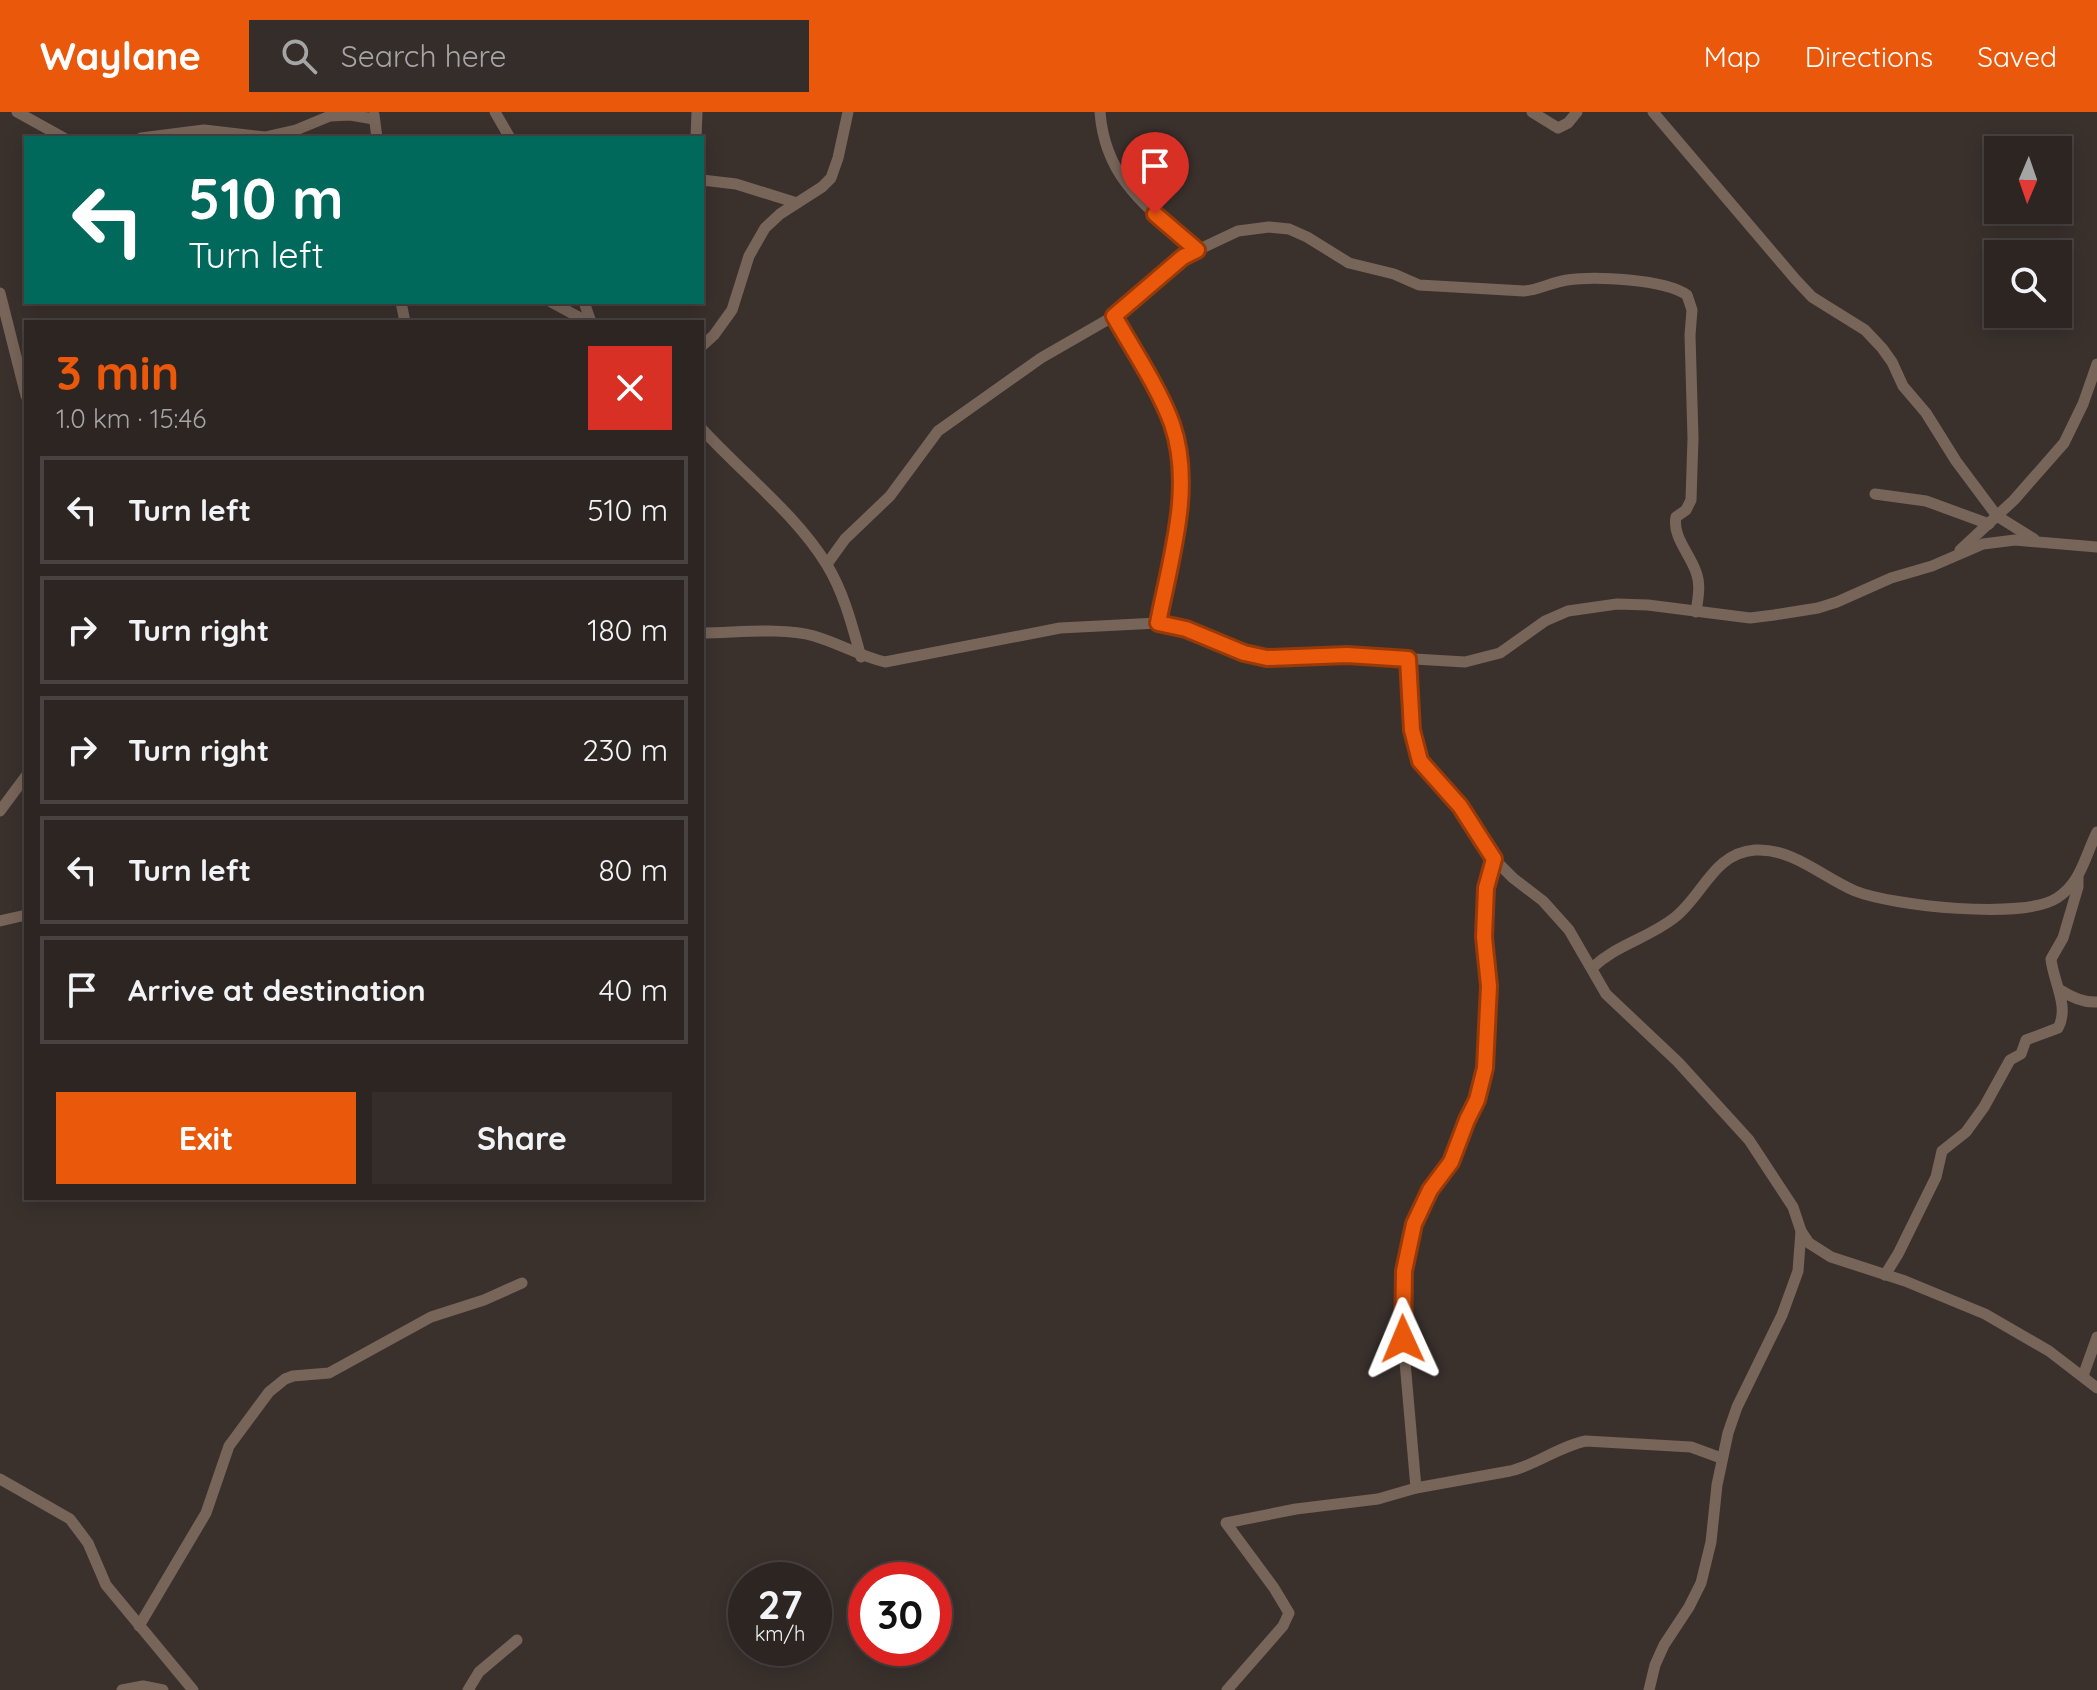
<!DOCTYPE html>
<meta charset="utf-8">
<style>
:root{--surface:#2c2522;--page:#342d2a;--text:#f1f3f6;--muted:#a6a5a5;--line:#484240;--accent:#ea580c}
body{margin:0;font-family:Quicksand,sans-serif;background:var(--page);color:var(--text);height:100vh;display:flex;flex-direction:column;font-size:30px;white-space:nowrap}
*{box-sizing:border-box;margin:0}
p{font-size:26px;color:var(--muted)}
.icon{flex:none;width:44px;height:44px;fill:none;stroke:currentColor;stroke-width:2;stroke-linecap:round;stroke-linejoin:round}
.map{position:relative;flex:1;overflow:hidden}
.drawer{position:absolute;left:24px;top:208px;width:680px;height:880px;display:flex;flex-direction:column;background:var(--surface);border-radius:0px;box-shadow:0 4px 20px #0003,0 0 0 2px var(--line)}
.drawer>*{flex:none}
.hud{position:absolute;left:24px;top:24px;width:680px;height:168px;border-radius:0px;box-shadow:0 4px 20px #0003,0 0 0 2px var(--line);background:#00695c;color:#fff;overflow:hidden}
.needle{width:52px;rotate:182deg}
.buttons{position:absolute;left:1984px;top:24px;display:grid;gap:16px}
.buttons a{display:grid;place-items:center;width:88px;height:88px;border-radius:0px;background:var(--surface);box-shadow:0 4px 20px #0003,0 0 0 2px var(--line);font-size:40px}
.speed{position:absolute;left:728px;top:1450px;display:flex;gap:16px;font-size:40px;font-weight:700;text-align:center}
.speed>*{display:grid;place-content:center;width:104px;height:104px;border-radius:50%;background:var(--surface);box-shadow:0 4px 20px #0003,0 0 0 2px var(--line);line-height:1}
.speed small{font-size:20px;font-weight:400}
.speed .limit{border:12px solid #d22;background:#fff;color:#111}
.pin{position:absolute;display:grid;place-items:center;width:68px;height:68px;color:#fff;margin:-82px -34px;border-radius:50% 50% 50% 0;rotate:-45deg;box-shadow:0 0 8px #0007}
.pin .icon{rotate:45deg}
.me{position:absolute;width:88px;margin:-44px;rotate:359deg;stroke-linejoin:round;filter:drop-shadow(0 0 6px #0008)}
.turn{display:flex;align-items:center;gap:28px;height:168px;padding:0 32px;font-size:36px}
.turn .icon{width:104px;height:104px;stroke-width:2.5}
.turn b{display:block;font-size:56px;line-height:68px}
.round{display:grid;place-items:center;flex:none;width:84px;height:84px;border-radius:0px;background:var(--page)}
.overview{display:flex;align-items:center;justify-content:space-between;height:136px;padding:0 32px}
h1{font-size:48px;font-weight:700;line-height:60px;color:var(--accent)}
.primary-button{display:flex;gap:16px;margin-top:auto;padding:16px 32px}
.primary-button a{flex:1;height:92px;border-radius:0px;background:var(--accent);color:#fff;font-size:32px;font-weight:700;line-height:92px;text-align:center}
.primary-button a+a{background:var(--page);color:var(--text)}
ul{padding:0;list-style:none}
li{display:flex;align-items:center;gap:24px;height:108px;margin:0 16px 12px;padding:0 16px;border:4px solid var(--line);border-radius:0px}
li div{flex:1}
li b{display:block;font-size:30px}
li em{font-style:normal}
header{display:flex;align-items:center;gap:48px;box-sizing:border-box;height:112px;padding:0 40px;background:var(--accent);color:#fff}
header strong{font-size:38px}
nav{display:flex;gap:44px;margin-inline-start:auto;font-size:28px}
.search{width:560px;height:72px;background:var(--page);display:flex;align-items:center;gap:20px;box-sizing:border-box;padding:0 28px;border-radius:0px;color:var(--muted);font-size:30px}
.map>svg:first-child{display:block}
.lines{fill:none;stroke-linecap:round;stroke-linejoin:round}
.minor{stroke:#78655a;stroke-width:11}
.route-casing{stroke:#983908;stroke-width:20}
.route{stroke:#ea580c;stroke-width:14}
</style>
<header>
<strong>Waylane</strong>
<div class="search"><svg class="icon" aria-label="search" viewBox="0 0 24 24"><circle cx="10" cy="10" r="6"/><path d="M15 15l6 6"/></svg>Search here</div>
<nav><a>Map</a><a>Directions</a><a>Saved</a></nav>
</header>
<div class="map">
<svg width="2097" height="1578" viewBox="0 0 2097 1578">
<rect width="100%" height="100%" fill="#3a312d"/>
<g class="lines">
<g class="minor">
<polyline points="17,0 64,26"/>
<polyline points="495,0 510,26"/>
<path d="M1100,0C1105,68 1149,97 1197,138"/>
<polyline points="1532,0 1558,16 1568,11 1577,0"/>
<polyline points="1653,0 1796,168 1812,185 1865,218 1882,236 1892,250 1903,274 1926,301 1956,349 1997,404 2034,427"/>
<polyline points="374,3 377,26"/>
<polyline points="141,26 204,18 265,25 296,18 330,4 350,3 374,7"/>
<polyline points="696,26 697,0"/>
<polyline points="702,68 736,72 797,91"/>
<polyline points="0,181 26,284"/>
<polyline points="401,190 405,210"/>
<polyline points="551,190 588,210"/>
<polyline points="584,190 591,210"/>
<path d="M1114,204C1132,236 1160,278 1172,312C1194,375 1170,448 1158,511"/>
<polyline points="702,234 714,223 732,198 749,144 765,116 780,102 822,75 831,66 838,46 848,0"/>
<path d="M702,317C743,362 795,401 827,453C844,481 852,513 861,545"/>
<polyline points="1875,382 1926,389 1989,412"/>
<polyline points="1960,438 2014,388 2064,331 2083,292 2097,252"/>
<path d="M827,452L845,427L890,384L938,319L1041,246L1114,204L1183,145L1238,119L1269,115L1289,117L1307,125L1349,151L1394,162L1419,173L1524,179C1539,178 1552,170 1567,168C1595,164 1664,167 1687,183L1692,198L1690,223L1693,326L1691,388L1686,398L1676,405C1672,424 1690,442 1696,460C1701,473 1698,486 1696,500"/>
<path d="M702,521C736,521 782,515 814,524C838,531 860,544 885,550L1060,516L1158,511L1186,517L1244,541L1267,546L1347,543L1465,550L1500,541L1545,509L1568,499L1617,492L1648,493L1750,506L1774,503L1818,496L1837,490L1891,466L1932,454L1983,432L2015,428L2097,435"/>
<polyline points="1408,547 1412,618 1420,649 1460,694 1494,747 1513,766 1543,789 1569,818 1606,882 1678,950 1749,1028 1793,1095 1801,1119 1798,1159 1782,1203 1737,1295 1728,1321 1717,1373 1711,1430 1701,1471 1689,1495 1664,1533 1655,1553 1649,1578"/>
<polyline points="0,699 26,664"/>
<polyline points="0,809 26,803"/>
<path d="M1592,856C1619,831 1647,827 1674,806C1703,784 1713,741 1755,738C1793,736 1822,765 1855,779C1893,794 2023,808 2057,786C2081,771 2085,744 2097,720"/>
<path d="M2060,878C2071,885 2084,891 2097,890"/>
<polyline points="1801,1119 1809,1131 1831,1145 1905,1169 1985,1202 2049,1239 2097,1276"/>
<path d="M1885,1163L1898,1142L1936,1065L1942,1039L1966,1020L1984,995L2010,948L2021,942L2026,928L2058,916C2070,895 2053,869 2051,847L2063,826L2078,775V766"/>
<polyline points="2083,1264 2097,1225"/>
<polyline points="0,1367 70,1407 88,1431 106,1473 193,1578"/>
<polyline points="1416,1376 1403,1227 1404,1159 1414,1112 1430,1078 1451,1050 1467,1008 1477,988 1485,956 1489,874 1484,825 1486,776 1494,747"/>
<polyline points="139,1514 206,1401 229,1334 269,1280 285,1267 293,1264 329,1261 431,1205 484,1188 522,1171"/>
<polyline points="122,1578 143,1574 163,1578"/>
<polyline points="468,1578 479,1560 517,1528"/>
<path d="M1227,1578L1283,1514L1289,1501L1274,1476L1226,1411L1296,1397L1378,1387L1416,1376L1510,1359C1537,1353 1559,1334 1586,1329L1691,1335L1721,1346"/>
</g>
</g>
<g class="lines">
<defs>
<path id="route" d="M1155,102L1197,138L1183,145L1114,204C1132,236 1160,278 1172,312C1194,375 1170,448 1158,511L1186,517L1244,541L1267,546L1347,543L1408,547L1412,618L1420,649L1460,694L1494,747L1486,776L1484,825L1489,874L1485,956L1477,988L1467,1008L1451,1050L1430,1078L1414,1112L1404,1159L1403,1227"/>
</defs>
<use href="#route" class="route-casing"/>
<use href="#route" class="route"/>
</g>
</svg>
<div class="buttons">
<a><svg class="needle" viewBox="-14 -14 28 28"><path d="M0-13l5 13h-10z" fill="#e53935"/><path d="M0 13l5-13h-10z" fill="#a6a5a5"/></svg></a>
<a><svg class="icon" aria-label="search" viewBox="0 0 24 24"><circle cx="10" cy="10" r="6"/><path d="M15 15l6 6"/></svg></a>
</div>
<div class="speed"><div>27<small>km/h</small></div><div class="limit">30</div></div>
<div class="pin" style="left:1155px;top:102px;background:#d93025"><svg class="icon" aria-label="arrive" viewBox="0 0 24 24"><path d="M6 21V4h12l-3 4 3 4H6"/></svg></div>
<svg class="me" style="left:1403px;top:1227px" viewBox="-20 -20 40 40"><path d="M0-17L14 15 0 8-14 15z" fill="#ea580c" stroke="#fff" stroke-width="4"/></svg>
<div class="hud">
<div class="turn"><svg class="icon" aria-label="left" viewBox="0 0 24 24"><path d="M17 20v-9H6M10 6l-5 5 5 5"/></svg><div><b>510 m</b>Turn left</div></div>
</div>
<section class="drawer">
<div class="overview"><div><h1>3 min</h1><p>1.0 km · 15:46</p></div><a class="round" style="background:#d93025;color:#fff"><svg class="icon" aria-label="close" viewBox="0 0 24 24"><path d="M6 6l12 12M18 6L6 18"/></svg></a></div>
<ul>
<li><svg class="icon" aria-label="left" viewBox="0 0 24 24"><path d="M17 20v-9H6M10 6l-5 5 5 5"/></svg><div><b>Turn left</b></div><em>510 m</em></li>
<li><svg class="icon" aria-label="right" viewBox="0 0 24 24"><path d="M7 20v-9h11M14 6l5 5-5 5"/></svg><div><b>Turn right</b></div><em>180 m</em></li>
<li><svg class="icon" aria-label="right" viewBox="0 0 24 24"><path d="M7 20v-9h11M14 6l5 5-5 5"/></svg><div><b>Turn right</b></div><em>230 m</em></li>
<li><svg class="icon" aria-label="left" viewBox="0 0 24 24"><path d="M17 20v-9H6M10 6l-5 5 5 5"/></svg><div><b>Turn left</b></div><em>80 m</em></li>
<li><svg class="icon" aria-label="arrive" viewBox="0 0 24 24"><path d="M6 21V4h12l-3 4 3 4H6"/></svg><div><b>Arrive at destination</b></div><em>40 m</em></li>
</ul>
<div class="primary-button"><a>Exit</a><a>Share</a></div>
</section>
</div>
